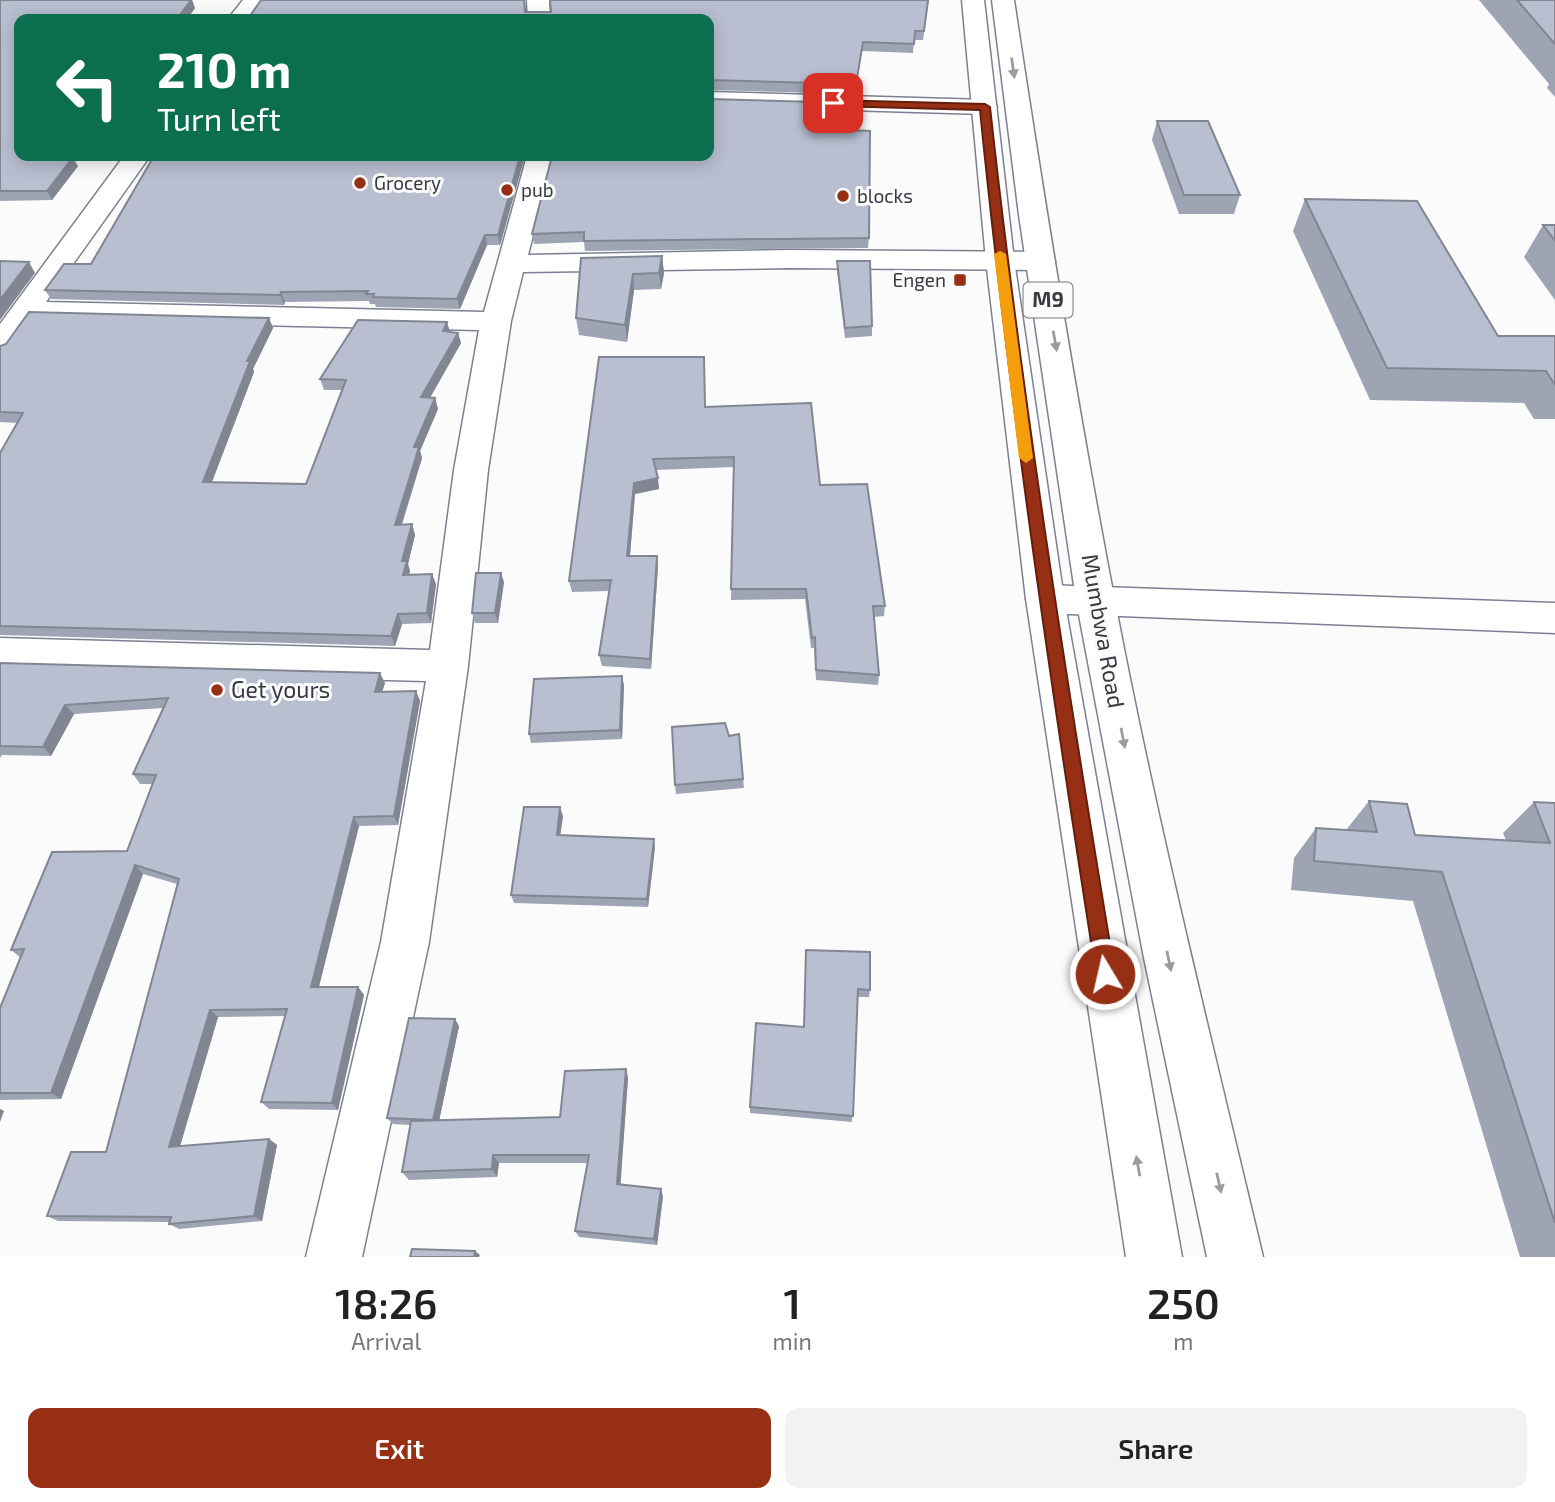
<!DOCTYPE html>
<style>
:root{--surface:#fff;--page:#f2f2f2;--text:#222;--muted:#767676;--accent:#972f15}
body{margin:0;font-family:"Exo 2",sans-serif;background:var(--page);color:var(--text);height:100vh;display:flex;flex-direction:column;font-size:26px;white-space:nowrap}
*{box-sizing:border-box;margin:0}
p{font-size:23px;color:var(--muted)}
.icon{flex:none;width:38px;height:38px;fill:none;stroke:currentColor;stroke-width:2;stroke-linecap:round;stroke-linejoin:round}
.map{position:relative;height:1257px;overflow:hidden}
.drawer{display:flex;flex-direction:column;background:var(--surface);flex:1}
.drawer>*{flex:none}
.hud{position:absolute;left:14px;top:14px;width:700px;height:147px;border-radius:14px;box-shadow:0 4px 18px #0003;background:#0b6e4f;color:#fff;overflow:hidden}
.pin{position:absolute;display:grid;place-items:center;width:60px;height:60px;color:#fff;margin:-30px;border-radius:14px;box-shadow:0 4px 10px #0006}
.me{position:absolute;width:77px;margin:-38px;rotate:351deg;stroke-linejoin:round;filter:drop-shadow(0 0 5px #0008)}
.turn{display:flex;align-items:center;gap:24px;height:147px;padding:0 28px;font-size:32px}
.turn .icon{width:91px;height:91px;stroke-width:2.5}
.turn b{display:block;font-size:49px;line-height:60px}
.eta{display:flex;justify-content:space-evenly;align-items:center;height:119px;text-align:center}
.eta b{font-size:42px;font-weight:600;line-height:49px}
.cta{display:flex;gap:14px;margin-top:auto;padding:14px 28px}
.cta a{flex:1;height:80px;border-radius:14px;background:var(--accent);color:#fff;font-size:28px;font-weight:600;line-height:80px;text-align:center}
.cta a+a{background:var(--page);color:var(--text)}
.map>svg:first-child{display:block}
.lines{fill:none;stroke-linecap:round;stroke-linejoin:round}
.street-casing{stroke:#7c8092;stroke-width:3}
.secondary-casing{stroke:#7c8092;stroke-width:3}
.primary-casing{stroke:#7c8092;stroke-width:3}
.street{fill:#fff;fill-rule:evenodd}
.secondary{fill:#fff;fill-rule:evenodd}
.primary{fill:#fff;fill-rule:evenodd}
.wall{fill:#9fa4b4}
.shaded-wall{fill:#828692}
.building{fill:#b9bfd1;stroke:#828692;stroke-width:2}
.oneway{fill:#9c9ca0}
.route{fill:#972f15;stroke:#621f0e;stroke-width:2}
.slow{fill:#f59e0b}
.poi-dot{fill:#972f15;stroke:#fbfbfb;stroke-width:2.5}
.labels{text-anchor:middle;stroke-width:6;stroke-linejoin:round;paint-order:stroke}
.far-poi-label{font-size:19px;fill:#383a41;stroke:#fbfbfb;text-anchor:start}
.shield{fill:#fbfbfb;stroke:#727479;stroke-width:2}
.shield-label{font-size:21px;font-weight:bold;fill:#383a41}
.street-label{font-size:23px;fill:#383a41;stroke:#fbfbfb}
.poi-label{font-size:23px;fill:#383a41;stroke:#fbfbfb;text-anchor:start}
</style>
<div class="map">
<svg width="1555" height="1257" viewBox="0 0 1555 1257">
<rect width="100%" height="100%" fill="#fbfbfb"/>
<g class="lines">
<defs>
<g id="street">
<polygon points="243,0 265,0 250,19 228,19"/>
<polygon points="527,0 549,0 550,19 528,19"/>
<polygon points="709,92 985,100 994,102 997,107 994,112 985,114 709,106"/>
<polygon points="124,156 150,156 46,302 484,312 527,156 553,156 528,255 789,250 1041,252 1051,255 1055,261 1051,267 1041,270 789,268 523,272 511,321 488,470 468,666 429,942 362,1257 306,1257 381,942 426,681 0,670 0,638 430,650 454,470 479,330 34,320 11,353 0,356 0,324"/>
</g>
<polygon id="secondary" points="1045,585 1555,603 1555,633 1045,613 1032,609 1026,599 1032,589"/>
<g id="primary">
<polygon points="962,0 984,0 1014,260 1064,599 1182,1257 1126,1257 1026,599 986,260"/>
<path d="M992,0H1014C1044,199 1076,399 1114,597C1156,819 1211,1038 1263,1257H1207L1144,958L1076,599L1019,215Z"/>
</g>
</defs>
<use href="#street" class="street-casing"/>
<use href="#secondary" class="secondary-casing"/>
<use href="#primary" class="primary-casing"/>
<use href="#street" class="street"/>
<use href="#secondary" class="secondary"/>
<use href="#primary" class="primary"/>
</g>
<g class="wall">
<polygon points="0,0 192,0 195,8 187,19 19,19 19,156 80,156 75,162 78,166 52,200 0,201"/>
<polygon points="261,0 525,0 526,12 929,0 923,40 914,40 913,53 862,51 855,94 709,90 709,19 248,19"/>
<polygon points="1479,0 1555,0 1555,97 1547,88 1549,84"/>
<polygon points="853,103 849,130 869,238 868,248 585,251 584,242 534,244 532,234"/>
<polygon points="1157,121 1240,195 1234,214 1179,214 1152,140"/>
<polygon points="525,156 500,245 487,245 460,309 376,307 375,304 370,304 369,301 285,302 284,305 51,299 45,290 91,264"/>
<polygon points="1305,199 1498,336 1555,336 1555,419 1534,419 1524,403 1370,400 1293,231"/>
<polygon points="1543,225 1555,225 1555,300 1524,257"/>
<polygon points="662,256 664,273 661,289 634,290 627,342 579,335 576,318 581,258"/>
<polygon points="837,261 872,326 872,336 845,338 837,271"/>
<polygon points="269,318 273,328 253,369 254,372 212,482 306,484 342,390 324,390 320,379 447,322 449,332 458,333 461,343 430,398 435,398 438,409 420,451 422,458 402,525 412,524 415,535 408,564 410,571 409,575 436,584 431,623 402,624 395,646 0,635 0,453 17,423 0,422 0,346"/>
<polygon points="705,368 705,407 820,485 885,606 884,616 874,617 879,675 878,685 816,680 814,648 811,648 805,599 731,600 734,467 656,470 659,489 635,494 630,556 657,556 658,566 651,669 602,666 599,655 609,591 572,592 569,581"/>
<polygon points="504,582 498,623 475,623 472,613"/>
<polygon points="0,663 385,683 382,692 416,691 420,701 398,825 359,826 319,987 358,987 364,995 338,1110 269,1109 261,1102 285,1016 218,1017 180,1146 269,1139 277,1145 262,1221 179,1229 169,1224 170,1222 58,1221 47,1216 106,1152 177,884 143,874 61,1099 0,1100 0,1008 21,958 11,950 127,851 153,784 140,784 133,774 163,708 74,714 51,756 2,755 0,758"/>
<polygon points="624,685 622,739 531,743 529,734"/>
<polygon points="729,736 743,779 744,788 676,794 675,785"/>
<polygon points="1369,801 1415,835 1506,840 1503,833 1534,802 1555,803 1555,1257 1520,1257 1413,901 1291,890 1294,858 1316,828 1346,830"/>
<polygon points="563,816 560,835 655,847 648,907 514,903 511,895"/>
<polygon points="806,950 870,990 869,997 858,997 852,1122 750,1113 750,1107 804,1027"/>
<polygon points="459,1026 439,1121 560,1117 626,1069 628,1078 620,1185 663,1196 657,1245 579,1237 575,1231 588,1163 499,1163 497,1177 409,1180 402,1172 410,1125 393,1124 387,1118"/>
</g>
<g class="shaded-wall">
<polygon points="191,0 192,0 195,8 187,19 177,19"/>
<polygon points="863,42 862,51 855,94 856,84"/>
<polygon points="68,156 80,156 75,162 78,166 52,200 47,191"/>
<polygon points="520,156 525,156 500,245 498,235"/>
<polygon points="485,235 487,245 460,309 457,299"/>
<polygon points="662,256 664,273 661,289 659,273"/>
<polygon points="29,262 35,273 0,320 0,300"/>
<polygon points="633,274 634,290 627,342 625,325"/>
<polygon points="281,292 285,302 284,305 280,295"/>
<polygon points="269,318 273,328 253,369 254,372 208,492 203,482 247,361"/>
<polygon points="447,322 450,332 443,331"/>
<polygon points="458,333 461,343 424,408 421,397"/>
<polygon points="435,398 438,409 420,451 422,458 398,535 395,525 414,447"/>
<polygon points="658,478 659,489 635,494 629,567 627,556 634,483"/>
<polygon points="412,524 415,535 408,564 410,571 406,585 403,575 402,561"/>
<polygon points="657,556 658,566 651,669 650,659"/>
<polygon points="501,573 504,582 498,623 495,613"/>
<polygon points="432,574 436,584 431,623 427,613"/>
<polygon points="398,614 402,624 395,646 391,636"/>
<polygon points="380,673 385,683 379,701 375,692"/>
<polygon points="622,676 624,685 622,739 620,730"/>
<polygon points="416,691 420,701 398,825 394,816"/>
<polygon points="65,705 74,714 51,756 43,747"/>
<polygon points="560,807 563,816 559,843 557,835"/>
<polygon points="354,817 359,826 317,994 311,987"/>
<polygon points="654,839 655,847 648,907 647,899"/>
<polygon points="135,865 143,874 61,1099 51,1093"/>
<polygon points="358,987 364,995 338,1110 332,1103"/>
<polygon points="210,1010 218,1017 178,1153 169,1147"/>
<polygon points="455,1019 459,1026 438,1126 433,1120"/>
<polygon points="626,1069 628,1078 620,1192 617,1184"/>
<polygon points="0,1109 4,1111 0,1122"/>
<polygon points="269,1139 277,1145 262,1221 254,1216"/>
<polygon points="493,1155 499,1163 497,1177 492,1169"/>
<polygon points="661,1189 663,1196 657,1245 654,1239"/>
<polygon points="475,1251 480,1255 479,1257 474,1257"/>
</g>
<g class="building">
<polygon points="0,0 191,0 177,19 19,19 19,156 73,157 47,191 0,191"/>
<polygon points="261,0 524,0 525,12 551,12 550,0 928,0 924,31 915,31 914,44 863,42 856,84 709,80 709,19 248,19"/>
<polygon points="1517,0 1555,0 1555,44"/>
<polygon points="709,99 853,103 848,130 870,131 869,238 584,241 584,232 532,234 552,156 709,156"/>
<polygon points="1157,121 1208,121 1240,195 1184,195"/>
<polygon points="154,156 520,156 498,235 485,235 457,299 373,297 374,294 366,294 368,291 281,292 280,295 45,290 64,264 91,264"/>
<polygon points="1305,199 1417,201 1498,336 1555,336 1555,385 1546,371 1387,368"/>
<polygon points="1543,225 1555,225 1555,241"/>
<polygon points="662,256 659,273 633,274 625,325 576,318 581,258"/>
<polygon points="0,261 29,262 0,300"/>
<polygon points="837,261 870,261 872,326 845,328"/>
<polygon points="29,312 269,318 247,361 250,361 203,482 306,484 346,380 320,379 358,320 447,322 443,331 458,333 421,397 435,398 414,447 419,447 395,525 412,524 402,561 407,561 403,575 432,574 427,613 398,614 391,636 0,626 0,453 23,413 0,412 0,346 6,344"/>
<polygon points="599,357 704,357 705,407 811,403 820,485 867,484 885,606 873,606 879,675 816,670 815,637 812,638 806,589 731,589 734,457 653,459 658,478 634,483 627,556 657,556 650,659 599,655 611,580 569,581"/>
<polygon points="476,573 501,573 495,613 472,613"/>
<polygon points="0,663 380,673 375,692 416,691 394,816 354,817 311,987 358,987 332,1103 261,1102 287,1009 210,1010 169,1147 269,1139 254,1216 169,1224 171,1217 47,1216 71,1152 106,1152 179,879 135,865 51,1093 0,1093 0,1008 24,949 11,950 52,852 127,851 156,775 133,774 168,698 65,705 43,747 0,746"/>
<polygon points="622,676 620,730 529,734 534,679"/>
<polygon points="725,723 729,736 739,734 743,779 675,785 672,727"/>
<polygon points="1369,801 1407,804 1415,835 1550,843 1534,802 1555,803 1555,1223 1442,872 1314,861 1316,828 1377,832"/>
<polygon points="524,807 560,807 557,835 654,839 647,899 511,895"/>
<polygon points="806,950 870,952 870,990 858,989 853,1116 750,1107 756,1023 804,1027"/>
<polygon points="409,1018 455,1019 433,1120 387,1118"/>
<polygon points="626,1069 617,1184 661,1189 654,1239 575,1231 589,1155 493,1155 492,1169 402,1172 411,1121 560,1117 565,1071"/>
<polygon points="412,1249 475,1251 474,1257 410,1257"/>
</g>
<defs><path id="oneway-solid" d="M-6-.8H1V-3.2L6.5 0L1 3.2V.8H-6Z" transform="scale(1.75)"/></defs>
<g class="oneway">
<use href="#oneway-solid" transform="translate(1013 68) rotate(82)"/>
<use href="#oneway-solid" transform="translate(1055 341) rotate(80)"/>
<use href="#oneway-solid" transform="translate(1123 738) rotate(79)"/>
<use href="#oneway-solid" transform="translate(1169 961) rotate(78)"/>
<use href="#oneway-solid" transform="translate(1138 1166) rotate(-100)"/>
<use href="#oneway-solid" transform="translate(1219 1183) rotate(77)"/>
</g>
<path class="route" d="M829,100L985,104L990,107C1022,399 1067,685 1115,974L1112,981L1105,984L1098,981L1096,974C1051,686 1009,400 980,110L833,106L829,105Z"/>
<polygon class="slow" points="1000,251 1006,254 1033,458 1026,463 1019,458 994,254"/>
<g class="poi-dot">
<circle cx="360" cy="183" r="7"/>
<circle cx="507" cy="190" r="7"/>
<circle cx="843" cy="196" r="7"/>
<rect x="953" y="273" width="14" height="14" rx="3.5"/>
<circle cx="217" cy="690" r="7"/>
</g>
<g class="labels">
<g class="far-poi-label">
<text x="374" y="190">Grocery</text>
<text x="521" y="197">pub</text>
<text x="857" y="203">blocks</text>
<text x="946" y="287" text-anchor="end">Engen</text>
</g>
<rect class="shield" x="1023.5" y="282.5" width="49" height="35" rx="5"/>
<g class="shield-label">
<text x="1048" y="307">M9</text>
</g>
<g class="street-label">
<text transform="translate(1103 631) rotate(80)" y="8">Mumbwa Road</text>
</g>
<g class="poi-label">
<text x="231" y="698">Get yours</text>
</g>
</g>
</svg>
<div class="pin" style="left:833px;top:103px;background:#d93025"><svg class="icon" aria-label="arrive" viewBox="0 0 24 24"><path d="M6 21V4h12l-3 4 3 4H6"/></svg></div>
<svg class="me" style="left:1105px;top:974px" viewBox="-20 -20 40 40"><circle r="17" fill="#972f15" stroke="#fff" stroke-width="3"/><path d="M0-11L8 9 0 5-8 9z" fill="#fff"/></svg>
<div class="hud">
<div class="turn"><svg class="icon" aria-label="left" viewBox="0 0 24 24"><path d="M17 20v-9H6M10 6l-5 5 5 5"/></svg><div><b>210 m</b>Turn left</div></div>
</div>
</div>
<section class="drawer">
<div class="eta">
<div><b>18:26</b><p>Arrival</p></div>
<div><b>1</b><p>min</p></div>
<div><b>250</b><p>m</p></div>
</div>
<div class="cta"><a>Exit</a><a>Share</a></div>
</section>
